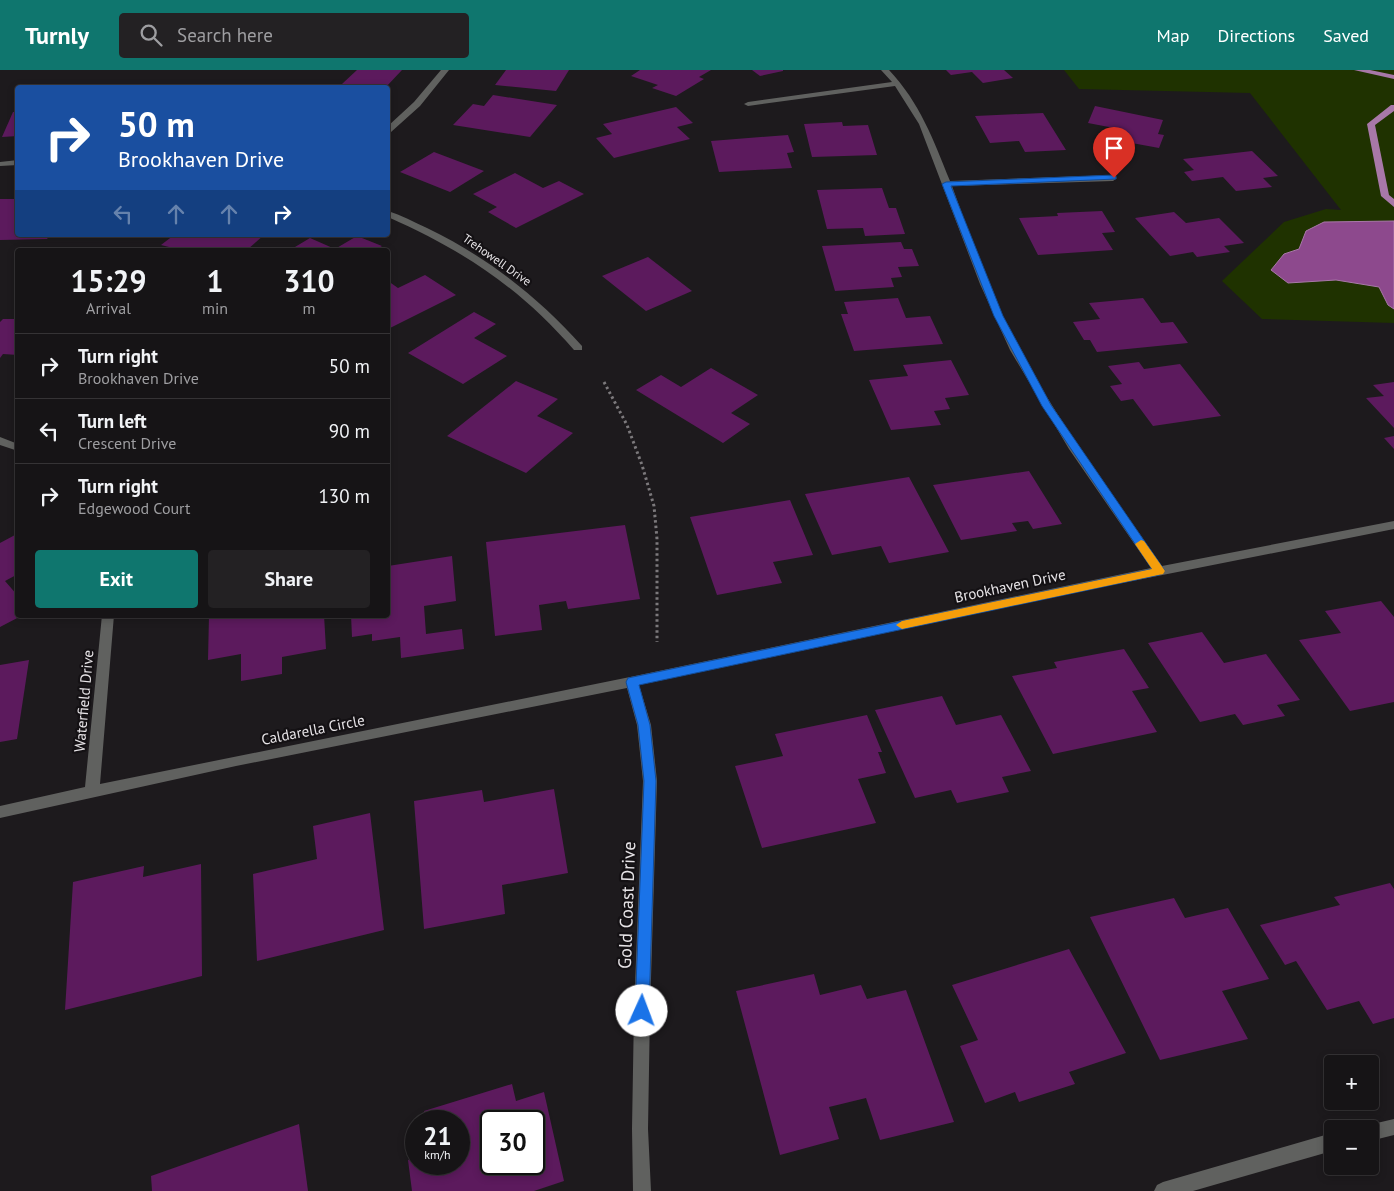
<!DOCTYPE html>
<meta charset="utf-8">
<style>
:root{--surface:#161416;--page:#232123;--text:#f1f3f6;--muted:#9e9ea1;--line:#353335;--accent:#0f766e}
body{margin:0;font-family:"PT Sans",sans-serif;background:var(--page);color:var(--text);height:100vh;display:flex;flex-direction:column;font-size:19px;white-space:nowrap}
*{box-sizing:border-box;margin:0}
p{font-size:16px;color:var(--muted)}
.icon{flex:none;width:28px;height:28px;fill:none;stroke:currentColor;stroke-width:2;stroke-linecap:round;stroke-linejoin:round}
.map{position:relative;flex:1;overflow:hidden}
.details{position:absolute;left:15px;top:178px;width:375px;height:370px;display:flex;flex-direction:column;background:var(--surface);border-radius:5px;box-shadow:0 2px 8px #0003,0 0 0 1px var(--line)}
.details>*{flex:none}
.guide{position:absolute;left:15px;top:15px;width:375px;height:152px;border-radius:5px;box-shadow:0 2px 8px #0003,0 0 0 1px var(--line);background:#1a4fa0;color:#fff;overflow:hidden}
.controls{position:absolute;left:1324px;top:985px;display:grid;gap:10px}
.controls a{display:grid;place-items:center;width:55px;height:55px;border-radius:5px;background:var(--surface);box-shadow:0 2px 8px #0003,0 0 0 1px var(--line);font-size:25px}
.speed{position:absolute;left:405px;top:1040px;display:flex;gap:10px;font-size:25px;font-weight:700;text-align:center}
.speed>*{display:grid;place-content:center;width:65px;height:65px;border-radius:50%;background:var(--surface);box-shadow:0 2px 8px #0003,0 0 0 1px var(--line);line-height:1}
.speed small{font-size:12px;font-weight:400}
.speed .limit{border:2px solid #111;border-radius:8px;background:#fff;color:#111}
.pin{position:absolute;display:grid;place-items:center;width:42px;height:42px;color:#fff;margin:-51px -21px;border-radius:50% 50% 50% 0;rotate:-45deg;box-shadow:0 0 5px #0007}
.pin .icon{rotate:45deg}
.me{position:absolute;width:55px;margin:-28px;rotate:2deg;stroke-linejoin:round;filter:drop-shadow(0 0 4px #0008)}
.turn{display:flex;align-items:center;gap:18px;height:105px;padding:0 20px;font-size:22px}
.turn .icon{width:65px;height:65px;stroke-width:2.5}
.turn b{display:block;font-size:35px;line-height:42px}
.lanes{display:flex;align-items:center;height:48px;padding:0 20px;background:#0003;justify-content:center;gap:25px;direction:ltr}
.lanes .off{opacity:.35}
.eta{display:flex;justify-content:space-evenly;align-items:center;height:85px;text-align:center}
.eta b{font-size:30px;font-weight:700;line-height:35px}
.button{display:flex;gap:10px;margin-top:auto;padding:10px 20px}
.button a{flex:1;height:58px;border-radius:5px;background:var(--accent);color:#fff;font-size:20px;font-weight:700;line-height:58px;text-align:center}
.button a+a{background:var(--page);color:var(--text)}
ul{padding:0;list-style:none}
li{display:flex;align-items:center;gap:15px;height:65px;padding:0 20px;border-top:1px solid var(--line)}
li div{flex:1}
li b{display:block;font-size:19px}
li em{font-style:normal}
header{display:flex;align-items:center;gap:30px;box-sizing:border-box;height:70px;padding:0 25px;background:var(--accent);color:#fff}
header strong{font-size:24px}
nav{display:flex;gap:28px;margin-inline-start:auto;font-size:18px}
.search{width:350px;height:45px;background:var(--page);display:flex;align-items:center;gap:12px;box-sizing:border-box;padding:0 18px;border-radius:5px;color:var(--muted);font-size:19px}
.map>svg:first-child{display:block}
.green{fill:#1f3200}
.water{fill:#8d498d;stroke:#a878a8}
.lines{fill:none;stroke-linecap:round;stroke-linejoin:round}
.stream{fill:#a878a8;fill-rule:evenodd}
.building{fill:#5c1a5d;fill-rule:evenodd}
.path{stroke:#7c797c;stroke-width:3;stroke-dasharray:2.5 3;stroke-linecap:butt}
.minor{fill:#60615f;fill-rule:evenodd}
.route{fill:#1a73e8;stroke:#114b97}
.slow{fill:#f59e0b}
.labels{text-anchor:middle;stroke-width:4.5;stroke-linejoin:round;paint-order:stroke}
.far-street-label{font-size:12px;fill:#e7e4e7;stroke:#141114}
.street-label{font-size:15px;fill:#e7e4e7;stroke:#141114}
.near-street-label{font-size:18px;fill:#e7e4e7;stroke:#141114}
</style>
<header>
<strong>Turnly</strong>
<div class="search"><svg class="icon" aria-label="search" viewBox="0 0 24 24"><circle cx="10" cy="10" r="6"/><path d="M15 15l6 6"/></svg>Search here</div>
<nav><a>Map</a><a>Directions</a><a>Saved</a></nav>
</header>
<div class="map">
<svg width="1394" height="1121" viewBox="0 0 1394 1121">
<rect width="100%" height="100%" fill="#1d1a1d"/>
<polygon class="green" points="1064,0 1394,0 1394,253 1262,249 1222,211 1284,152 1326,139 1341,140 1250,23 1079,19"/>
<polygon class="water" points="1394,151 1394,239 1388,235 1379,217 1336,210 1288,213 1271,200 1284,184 1299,179 1306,161 1324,152"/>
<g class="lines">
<g class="stream">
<polygon points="1354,0 1370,0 1394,5 1394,9"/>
<polygon points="1391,35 1394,35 1394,41 1375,55 1389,125 1394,129 1394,137 1381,126 1367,54"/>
</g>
</g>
<g class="building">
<polygon points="357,0 402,0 385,18 342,14"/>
<polygon points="506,0 569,0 556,21 495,15"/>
<polygon points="640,0 711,0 699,7 704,9 676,26 652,18 658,15 631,6"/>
<polygon points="752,0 783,0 783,1 760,6"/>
<polygon points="946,0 1004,0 1013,8 983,13 972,2 951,5"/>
<polygon points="493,25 557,35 530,67 453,55 473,34 484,36"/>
<polygon points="1095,36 1163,50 1158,64 1164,65 1159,78 1110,69 1114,58 1088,53"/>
<polygon points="676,37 693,53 677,57 690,69 614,88 596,68 612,64 603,54"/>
<polygon points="13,42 18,42 18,66 2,67"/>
<polygon points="1043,43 1066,80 1025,82 1019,71 990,73 975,46"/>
<polygon points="842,52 843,56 868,55 877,85 812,87 804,54"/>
<polygon points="788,65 794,82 787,83 792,98 719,102 711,71"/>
<polygon points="1252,81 1278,106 1263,108 1272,117 1236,121 1223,107 1192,111 1184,102 1194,100 1183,89"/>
<polygon points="434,82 484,101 450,122 400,102"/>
<polygon points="515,103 543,118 559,111 584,124 516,158 488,142 497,137 473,124"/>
<polygon points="882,118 889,138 896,138 905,164 865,166 863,158 827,159 817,120"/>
<polygon points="0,129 18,129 18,165 50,165 47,169 0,170"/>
<polygon points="1102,141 1115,162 1102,163 1113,180 1038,185 1019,148 1058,146 1057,143"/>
<polygon points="1174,142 1186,153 1219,148 1244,173 1224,176 1230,182 1197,187 1193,182 1170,186 1135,148"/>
<polygon points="174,165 264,165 247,180 181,180 161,175"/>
<polygon points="357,166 382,176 376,180 290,180 310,168 335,179"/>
<polygon points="901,172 904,179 912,179 919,196 898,197 902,207 891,208 894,217 835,221 822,176"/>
<polygon points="648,187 692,221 646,241 602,206"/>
<polygon points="425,205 456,225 388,259 388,211 398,218"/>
<polygon points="898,228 906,248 930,246 943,274 854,281 841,244 848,244 844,232"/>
<polygon points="1143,228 1161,253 1173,252 1188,273 1097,282 1090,270 1084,270 1073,252 1100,249 1089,233"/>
<polygon points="474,242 496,254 474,268 507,286 463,314 408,283"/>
<polygon points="3,249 18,249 18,285 3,284 0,288 0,252"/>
<polygon points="951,290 969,325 945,328 950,339 934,341 941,355 891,360 869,310 908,306 903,295"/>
<polygon points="1139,292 1144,299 1180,294 1221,346 1153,356 1133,329 1121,331 1110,316 1122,314 1108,296"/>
<polygon points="711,298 758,325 731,343 750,354 723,373 636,320 661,305 681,317"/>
<polygon points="516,311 558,329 537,346 573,363 526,403 447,366"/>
<polygon points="1394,312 1394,358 1366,328 1384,326 1373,315"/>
<polygon points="1394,366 1394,379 1384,368"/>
<polygon points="1029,401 1062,454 1033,459 1028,451 1012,453 1017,461 961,470 933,415"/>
<polygon points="909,407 949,482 889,493 881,476 832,485 805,424"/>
<polygon points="790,430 813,485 773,492 782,513 717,525 690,447"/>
<polygon points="625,455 640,529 568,539 566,531 539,535 542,560 495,566 486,472"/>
<polygon points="15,465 18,468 18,504 5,511 18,526 18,545 23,545 0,557 0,473"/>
<polygon points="452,486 456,531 424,536 426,564 462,559 464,579 401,588 400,567 372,571 372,564 352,567 351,545 388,545 388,496"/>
<polygon points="1381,531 1394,547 1394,632 1350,641 1299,570 1341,563 1325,541"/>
<polygon points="209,545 324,545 326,579 282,587 282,604 241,611 241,584 208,590"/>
<polygon points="1202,562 1224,593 1266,584 1300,630 1277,635 1285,646 1243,655 1235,644 1200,652 1148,573"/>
<polygon points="1124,579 1149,618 1132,621 1157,662 1053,684 1012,606 1057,598 1054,592"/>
<polygon points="29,590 17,669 0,672 0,595"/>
<polygon points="942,626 956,655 1001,645 1031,701 1002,707 1009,722 957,733 951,720 915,728 875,640"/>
<polygon points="867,645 882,682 878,682 886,703 858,709 876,753 762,778 735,696 783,686 775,664"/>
<polygon points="554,719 568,803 502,815 505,844 424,859 414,731 482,720 484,732"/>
<polygon points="370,743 384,860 257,891 253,804 317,789 313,756"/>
<polygon points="201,794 202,906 65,940 73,812 144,796 143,807"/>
<polygon points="1390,813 1394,819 1394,948 1373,954 1359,931 1327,940 1296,891 1285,895 1260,855 1340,835 1334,827"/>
<polygon points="1174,828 1185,848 1228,838 1269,909 1222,921 1248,969 1160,990 1090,847"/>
<polygon points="1069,879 1126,983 1069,1002 1075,1014 1019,1032 1015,1022 985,1033 960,976 978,970 952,915"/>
<polygon points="814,904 820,925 861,915 867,929 906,920 954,1052 880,1070 866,1028 829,1037 839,1069 780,1085 736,921"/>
<path d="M512,1014L516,1031L544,1022L564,1111L534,1121H412L408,1090L416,1087V1094H459V1051H426L424,1041ZM491,1051H534V1094H491Z"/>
<polygon points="299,1054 308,1121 152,1121 151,1106"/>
</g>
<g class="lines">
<polyline class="path" points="604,312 627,355 642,395 654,436 657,469 657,572"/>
<g class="minor">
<polygon points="441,0 449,0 420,36 391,62 388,62 388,56 414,32"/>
<path d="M881,0H889C920,33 933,69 950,111L1113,105L1117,108L1113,111L952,116C972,172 992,228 1020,281C1061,356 1113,425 1162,496L1394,451V459L1107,516L639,615L651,655L657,711L650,941L648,1059L651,1121H633L632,1059L634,941L643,711L637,655L627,618L236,696L0,748V736L85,717L102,545H114L100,714L630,607L1151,498L1069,379L1010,280L980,214L919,54L895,16L748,36L744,34L748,32L892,12Z"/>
<polygon points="18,90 18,95 0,96 0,92"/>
<path d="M388,141C401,145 414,152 427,158C487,187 537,226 582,276V280H574C519,217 464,181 388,147Z"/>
<polygon points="0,367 18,374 18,381 0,375"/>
<polygon points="1394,1049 1394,1065 1370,1071 1370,1059 1363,1059 1364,1056"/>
<polygon points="1332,1063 1332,1081 1193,1121 1154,1121 1157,1115 1163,1112"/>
</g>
</g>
<polygon class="route" points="1114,105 1116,106 1116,109 951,116 1003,246 1051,335 1165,501 1159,505 639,615 650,655 656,711 649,941 647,946 642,948 637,946 635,941 644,711 638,655 626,612 628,608 1152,499 1042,336 994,246 942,114 946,112"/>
<polygon class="slow" points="1141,470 1144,471 1163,498 1165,501 1163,504 902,559 896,555 902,551 1152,499 1135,474"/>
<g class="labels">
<g class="far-street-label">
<text transform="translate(497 190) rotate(35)" y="4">Trehowell Drive</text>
</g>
<g class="street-label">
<text transform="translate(1010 516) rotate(-12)" y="5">Brookhaven Drive</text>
<text transform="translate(84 631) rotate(-85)" y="5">Waterfield Drive</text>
<text transform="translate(313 660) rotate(-11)" y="5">Caldarella Circle</text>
</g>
<g class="near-street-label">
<text transform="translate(627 835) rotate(-88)" y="6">Gold Coast Drive</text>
</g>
</g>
</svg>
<div class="controls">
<a>+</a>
<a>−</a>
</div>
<div class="speed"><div>21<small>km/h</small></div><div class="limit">30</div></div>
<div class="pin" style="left:1114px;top:108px;background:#d93025"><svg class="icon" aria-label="arrive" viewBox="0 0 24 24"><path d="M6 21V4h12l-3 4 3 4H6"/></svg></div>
<svg class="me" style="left:642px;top:941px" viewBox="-20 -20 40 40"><circle r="19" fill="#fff"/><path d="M0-13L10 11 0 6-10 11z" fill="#1a73e8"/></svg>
<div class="guide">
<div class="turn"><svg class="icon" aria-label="right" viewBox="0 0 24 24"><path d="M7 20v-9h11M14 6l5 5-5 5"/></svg><div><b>50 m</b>Brookhaven Drive</div></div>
<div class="lanes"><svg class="icon off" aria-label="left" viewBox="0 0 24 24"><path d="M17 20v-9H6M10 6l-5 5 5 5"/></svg><svg class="icon off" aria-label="ahead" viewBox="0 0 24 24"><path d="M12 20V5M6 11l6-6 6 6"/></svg><svg class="icon off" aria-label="ahead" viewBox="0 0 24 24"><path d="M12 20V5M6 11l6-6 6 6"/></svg><svg class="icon" aria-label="right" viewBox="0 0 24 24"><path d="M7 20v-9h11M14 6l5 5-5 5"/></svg></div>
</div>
<section class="details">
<div class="eta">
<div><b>15:29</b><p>Arrival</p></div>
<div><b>1</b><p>min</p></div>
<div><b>310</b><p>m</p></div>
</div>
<ul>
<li><svg class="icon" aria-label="right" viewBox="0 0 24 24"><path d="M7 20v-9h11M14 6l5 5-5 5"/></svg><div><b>Turn right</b><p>Brookhaven Drive</p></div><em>50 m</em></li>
<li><svg class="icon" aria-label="left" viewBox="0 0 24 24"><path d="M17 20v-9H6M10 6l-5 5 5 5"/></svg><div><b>Turn left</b><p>Crescent Drive</p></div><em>90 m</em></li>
<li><svg class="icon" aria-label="right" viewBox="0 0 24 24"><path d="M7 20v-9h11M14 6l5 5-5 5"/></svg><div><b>Turn right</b><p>Edgewood Court</p></div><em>130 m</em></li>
</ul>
<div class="button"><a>Exit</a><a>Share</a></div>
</section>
</div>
